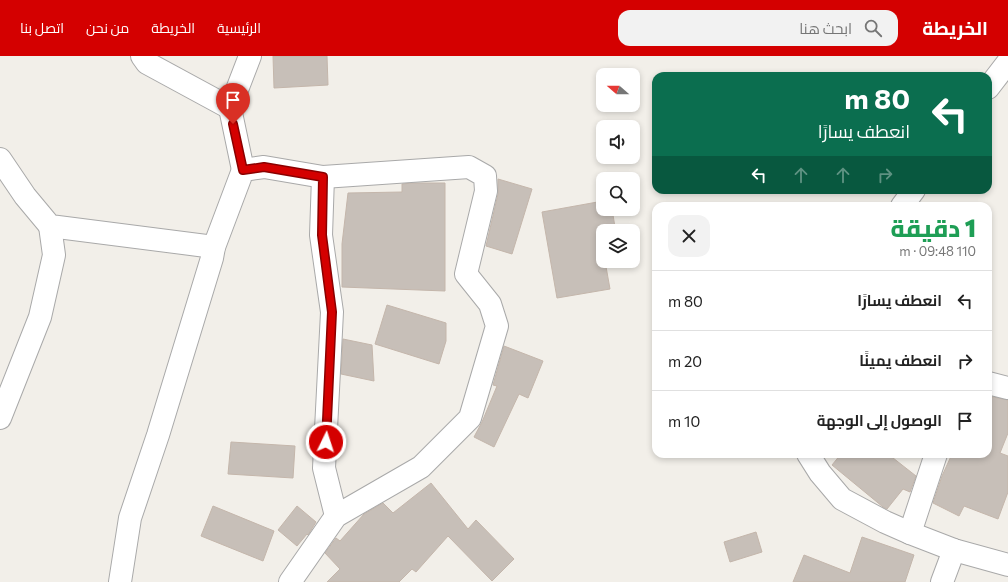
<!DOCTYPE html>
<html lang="ar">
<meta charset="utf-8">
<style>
:root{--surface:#fff;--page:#f2f2f2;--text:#222;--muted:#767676;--line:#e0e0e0;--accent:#d40000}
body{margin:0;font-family:Commissioner,Cairo,sans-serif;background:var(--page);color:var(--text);direction:rtl;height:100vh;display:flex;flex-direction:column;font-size:15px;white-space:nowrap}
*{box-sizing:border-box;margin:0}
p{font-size:13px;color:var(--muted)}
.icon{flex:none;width:22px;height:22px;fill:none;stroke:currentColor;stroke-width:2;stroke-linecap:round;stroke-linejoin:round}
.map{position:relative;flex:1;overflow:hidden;direction:ltr}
.panel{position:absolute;left:652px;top:146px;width:340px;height:256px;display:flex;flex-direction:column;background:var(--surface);border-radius:12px;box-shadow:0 2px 6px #0003;direction:rtl}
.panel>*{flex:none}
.banner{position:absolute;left:652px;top:16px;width:340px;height:122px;border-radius:12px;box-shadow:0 2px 6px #0003;direction:rtl;background:#0b6e4f;color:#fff;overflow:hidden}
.needle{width:26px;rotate:290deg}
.tools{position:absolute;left:596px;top:12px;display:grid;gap:8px}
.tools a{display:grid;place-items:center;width:44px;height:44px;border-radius:8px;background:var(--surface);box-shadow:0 2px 6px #0003;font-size:20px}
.pin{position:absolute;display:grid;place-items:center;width:34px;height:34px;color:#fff;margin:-41px -17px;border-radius:50% 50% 50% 0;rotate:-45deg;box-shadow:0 0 4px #0007}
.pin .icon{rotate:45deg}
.me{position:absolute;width:44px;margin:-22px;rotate:4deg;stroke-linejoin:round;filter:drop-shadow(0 0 3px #0008)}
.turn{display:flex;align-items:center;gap:14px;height:84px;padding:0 16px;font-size:18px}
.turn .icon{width:52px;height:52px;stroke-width:2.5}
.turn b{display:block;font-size:28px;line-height:34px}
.lanes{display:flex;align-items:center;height:38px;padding:0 16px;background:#0003;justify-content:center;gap:20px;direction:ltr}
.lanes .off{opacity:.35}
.round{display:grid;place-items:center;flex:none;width:42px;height:42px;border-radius:12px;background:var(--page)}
.overview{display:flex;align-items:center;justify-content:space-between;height:68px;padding:0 16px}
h1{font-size:24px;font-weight:800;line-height:30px;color:#1e9e55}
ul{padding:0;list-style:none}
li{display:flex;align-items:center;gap:12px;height:60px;padding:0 16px;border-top:1px solid var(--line)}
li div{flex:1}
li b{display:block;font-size:15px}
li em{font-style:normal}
header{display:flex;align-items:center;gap:24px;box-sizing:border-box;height:56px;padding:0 20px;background:var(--accent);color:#fff}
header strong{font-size:19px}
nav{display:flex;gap:22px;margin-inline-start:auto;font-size:14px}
.search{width:280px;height:36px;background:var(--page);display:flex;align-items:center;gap:10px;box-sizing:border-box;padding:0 14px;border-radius:12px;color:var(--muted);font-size:15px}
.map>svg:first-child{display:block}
.building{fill:#c7bfb8;stroke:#c4b6ab}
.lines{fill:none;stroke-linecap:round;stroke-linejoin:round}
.minor-casing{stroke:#a9a9a9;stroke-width:24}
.minor{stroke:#fff;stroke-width:22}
.route-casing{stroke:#8a0000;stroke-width:10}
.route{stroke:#d40000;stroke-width:7}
</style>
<header>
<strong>الخريطة</strong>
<div class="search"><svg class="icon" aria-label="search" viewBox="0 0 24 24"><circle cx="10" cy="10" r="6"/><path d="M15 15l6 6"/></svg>ابحث هنا</div>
<nav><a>الرئيسية</a><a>الخريطة</a><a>من نحن</a><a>اتصل بنا</a></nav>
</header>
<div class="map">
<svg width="1008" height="526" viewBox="0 0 1008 526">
<rect width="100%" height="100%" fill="#f2efe9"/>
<g class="building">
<polygon points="273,0 327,0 328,29 274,32"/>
<polygon points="498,123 532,133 512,198 486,190 498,138"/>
<polygon points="412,127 445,127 445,235 342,231 342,188 348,137 402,136 402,128"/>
<polygon points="603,145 603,153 612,153 615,171 600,174 603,191 603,205 605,205 610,233 557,242 542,156"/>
<polygon points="387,249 446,267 446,285 439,308 375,288"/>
<polygon points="343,283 372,289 374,325 341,318"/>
<polygon points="504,290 543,305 528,342 519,338 494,391 474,381 482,366 497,330 493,329"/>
<polygon points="988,340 1008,344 1008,377 1000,397 1008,400 1008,436 998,463 964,450 959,460 933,447 942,420 952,398 988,398"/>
<polygon points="231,386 295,390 293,422 228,418"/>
<polygon points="841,398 888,398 916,420 910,436 903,433 887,453 883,451 832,409"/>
<polygon points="431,427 468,473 476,464 514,503 492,525 448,480 416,516 412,513 399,526 327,526 340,513 325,497 336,482 340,485 364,458 383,447 393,457"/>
<polygon points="213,450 274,475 263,505 201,480"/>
<polygon points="297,450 316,466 308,479 307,478 297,490 278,474"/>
<polygon points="756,476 762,496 730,506 724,486"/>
<polygon points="862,481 914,499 905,526 793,526 804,499 850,517"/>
</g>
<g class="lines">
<defs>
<g id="minor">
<polyline points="142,0 147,7 230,52"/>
<polyline points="988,32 1008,6"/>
<polyline points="0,103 25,140 50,170 214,191"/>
<polyline points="243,114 230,52 250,0"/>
<polyline points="902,150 914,134"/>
<polyline points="988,327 1008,332"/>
<polyline points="0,362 40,261 54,199 50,170"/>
<polyline points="808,398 820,417 842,443 885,466 910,477 954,494 1008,509"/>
<polyline points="910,477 936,398"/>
<polyline points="120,526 130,462 158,379 212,202 214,191 243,114 264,111 323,121 321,179 332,256 324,412 336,460"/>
<polyline points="290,526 336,460 421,411 470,362 497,270 490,248 466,218 486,135 485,120 469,111 323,121"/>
<polyline points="942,526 954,494"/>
</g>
</defs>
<use href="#minor" class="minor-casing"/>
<use href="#minor" class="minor"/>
</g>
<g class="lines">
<defs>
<polyline id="route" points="233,68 243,114 264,111 323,121 322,179 332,256 326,386"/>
</defs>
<use href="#route" class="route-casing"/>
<use href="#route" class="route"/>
</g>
</svg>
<div class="tools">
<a><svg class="needle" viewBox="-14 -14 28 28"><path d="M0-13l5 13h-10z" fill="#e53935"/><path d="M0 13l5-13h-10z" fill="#767676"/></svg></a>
<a><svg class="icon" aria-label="sound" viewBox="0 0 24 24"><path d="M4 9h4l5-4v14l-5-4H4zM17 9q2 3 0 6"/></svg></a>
<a><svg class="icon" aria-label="search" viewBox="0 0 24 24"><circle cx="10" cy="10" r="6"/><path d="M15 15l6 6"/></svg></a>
<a><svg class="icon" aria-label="layers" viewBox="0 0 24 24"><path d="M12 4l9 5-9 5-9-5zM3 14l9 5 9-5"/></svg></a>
</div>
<div class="pin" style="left:233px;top:68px;background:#d93025"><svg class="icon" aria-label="arrive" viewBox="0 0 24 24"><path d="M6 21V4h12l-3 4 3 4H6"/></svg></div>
<svg class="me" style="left:326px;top:386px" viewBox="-20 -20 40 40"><circle r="17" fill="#d40000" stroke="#fff" stroke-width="3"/><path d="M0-11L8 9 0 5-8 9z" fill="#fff"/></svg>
<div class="banner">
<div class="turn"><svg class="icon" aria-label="left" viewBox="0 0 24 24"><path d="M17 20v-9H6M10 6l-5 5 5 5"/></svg><div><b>80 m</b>انعطف يسارًا</div></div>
<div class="lanes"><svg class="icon" aria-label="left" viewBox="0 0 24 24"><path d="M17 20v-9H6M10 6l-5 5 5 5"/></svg><svg class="icon off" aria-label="ahead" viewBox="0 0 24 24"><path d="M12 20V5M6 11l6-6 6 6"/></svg><svg class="icon off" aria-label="ahead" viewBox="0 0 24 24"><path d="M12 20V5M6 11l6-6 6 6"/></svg><svg class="icon off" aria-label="right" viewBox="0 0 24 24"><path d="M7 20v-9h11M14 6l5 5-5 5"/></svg></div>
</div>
<section class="panel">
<div class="overview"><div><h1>1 دقيقة</h1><p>110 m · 09:48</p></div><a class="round"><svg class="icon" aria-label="close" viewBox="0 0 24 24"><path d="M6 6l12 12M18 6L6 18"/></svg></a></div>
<ul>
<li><svg class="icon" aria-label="left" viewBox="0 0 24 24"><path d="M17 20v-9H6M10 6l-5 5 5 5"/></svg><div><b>انعطف يسارًا</b></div><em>80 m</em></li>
<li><svg class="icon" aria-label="right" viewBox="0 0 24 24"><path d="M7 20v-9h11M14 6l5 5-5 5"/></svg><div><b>انعطف يمينًا</b></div><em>20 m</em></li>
<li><svg class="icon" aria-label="arrive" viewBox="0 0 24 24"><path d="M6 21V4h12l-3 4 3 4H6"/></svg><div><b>الوصول إلى الوجهة</b></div><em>10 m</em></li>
</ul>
</section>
</div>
